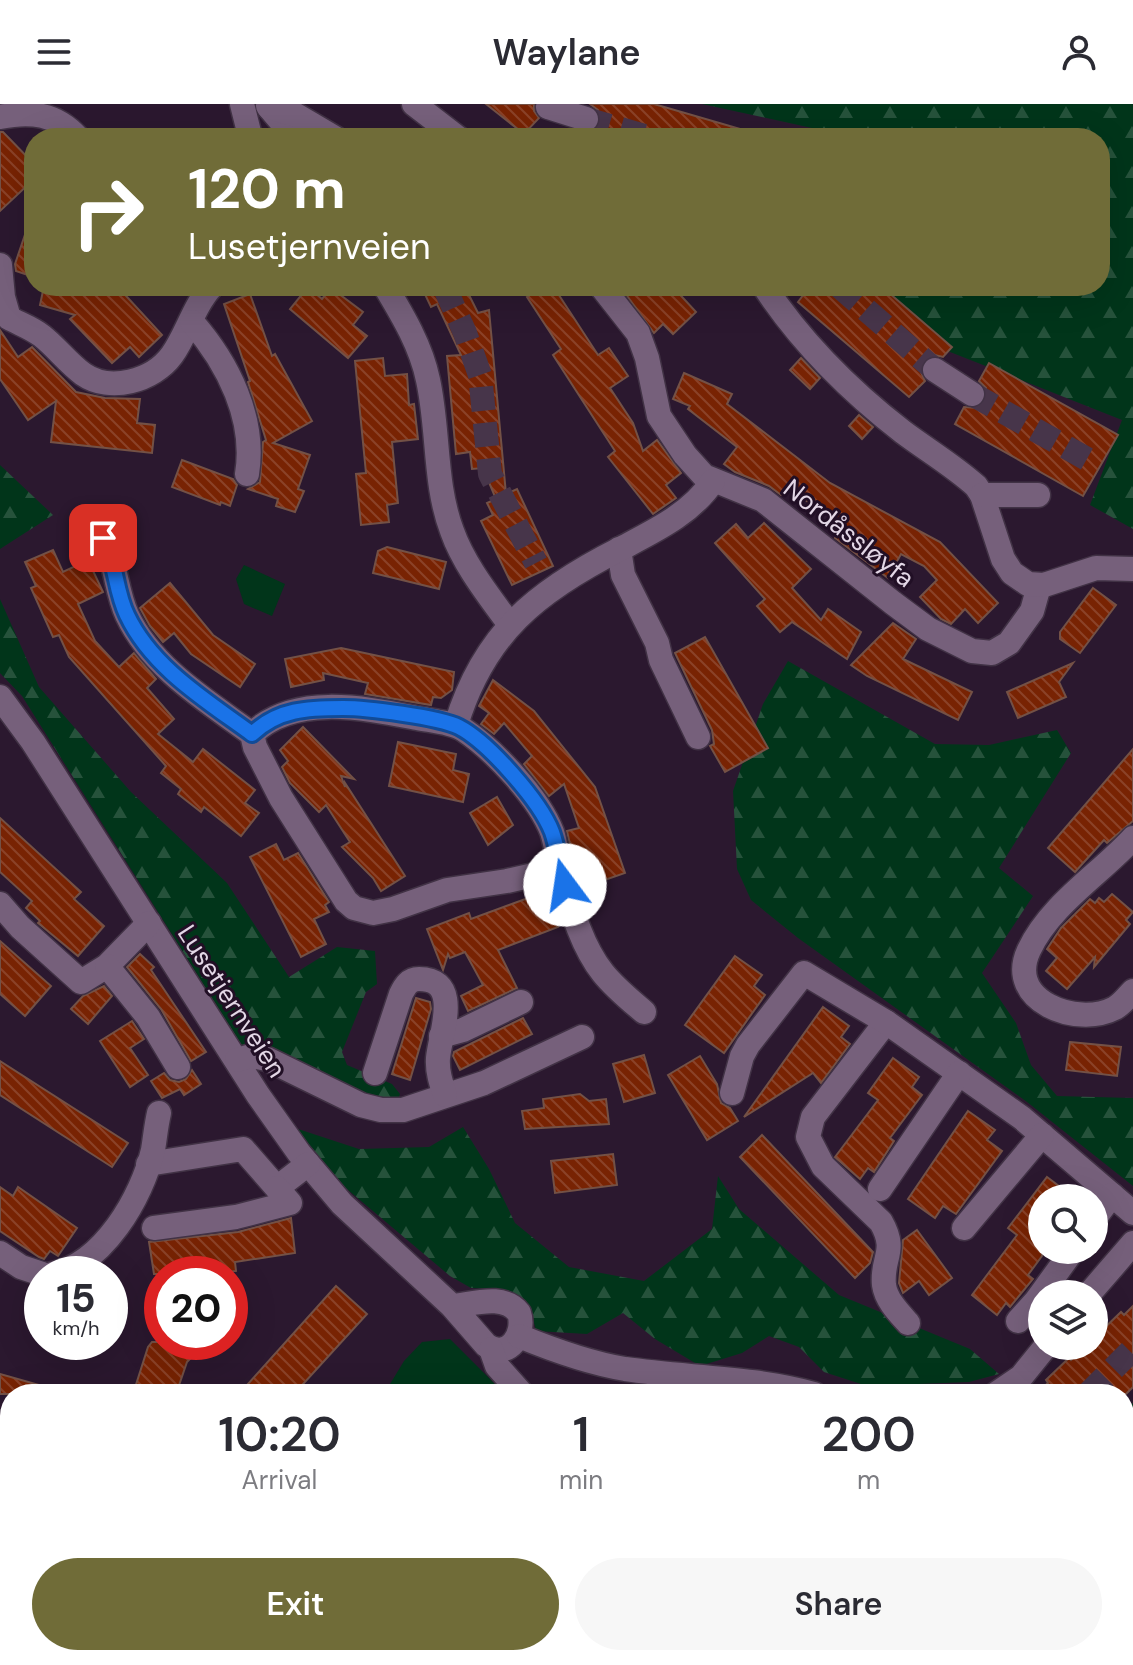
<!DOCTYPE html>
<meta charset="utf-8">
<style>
:root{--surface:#fff;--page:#f7f7f7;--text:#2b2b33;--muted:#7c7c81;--accent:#706c38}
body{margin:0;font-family:"DM Sans",sans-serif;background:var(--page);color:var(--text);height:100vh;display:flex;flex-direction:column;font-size:30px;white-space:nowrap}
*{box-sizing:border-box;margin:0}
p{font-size:26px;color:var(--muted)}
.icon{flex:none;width:44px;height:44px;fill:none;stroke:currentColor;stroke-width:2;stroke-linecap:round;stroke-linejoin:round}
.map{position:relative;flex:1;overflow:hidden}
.drawer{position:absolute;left:0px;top:1280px;width:1134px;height:282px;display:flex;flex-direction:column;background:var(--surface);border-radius:32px 32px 0 0;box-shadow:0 8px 32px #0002}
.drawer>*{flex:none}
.guide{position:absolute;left:24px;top:24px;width:1086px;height:168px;border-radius:32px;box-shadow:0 8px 32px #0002;background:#706c38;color:#fff;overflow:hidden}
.controls{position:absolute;left:1028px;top:1080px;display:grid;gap:16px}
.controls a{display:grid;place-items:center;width:80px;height:80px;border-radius:50%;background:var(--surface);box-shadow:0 8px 32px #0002;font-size:40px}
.speed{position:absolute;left:24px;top:1152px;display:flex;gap:16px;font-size:40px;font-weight:700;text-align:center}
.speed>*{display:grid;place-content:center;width:104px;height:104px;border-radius:50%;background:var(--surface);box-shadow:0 8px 32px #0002;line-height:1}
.speed small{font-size:20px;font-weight:400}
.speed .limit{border:12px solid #d22;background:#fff;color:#111}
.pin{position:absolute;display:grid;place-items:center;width:68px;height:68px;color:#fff;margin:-34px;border-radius:16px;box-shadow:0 4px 12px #0006}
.me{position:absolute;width:88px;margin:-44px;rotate:346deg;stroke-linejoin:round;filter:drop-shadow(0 0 6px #0008)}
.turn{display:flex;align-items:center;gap:28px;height:168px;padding:0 32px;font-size:36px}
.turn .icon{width:104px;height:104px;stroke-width:2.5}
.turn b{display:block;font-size:56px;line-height:68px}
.eta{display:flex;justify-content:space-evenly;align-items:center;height:136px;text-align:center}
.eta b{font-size:48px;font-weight:600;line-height:56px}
.action{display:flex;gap:16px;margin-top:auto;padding:16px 32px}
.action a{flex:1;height:92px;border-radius:48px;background:var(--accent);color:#fff;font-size:32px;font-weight:600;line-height:92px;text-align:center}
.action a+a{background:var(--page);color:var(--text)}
header{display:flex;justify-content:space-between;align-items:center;height:104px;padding:0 32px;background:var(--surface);font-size:36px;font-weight:600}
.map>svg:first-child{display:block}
.forest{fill:url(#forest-firs)}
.green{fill:#01351a}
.building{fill:url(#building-back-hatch);stroke:#735146;stroke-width:2}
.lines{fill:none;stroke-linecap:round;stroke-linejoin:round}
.minor-tunnel{stroke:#47354a;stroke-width:24;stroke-dasharray:24 12;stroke-linecap:butt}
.minor-casing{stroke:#413245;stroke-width:27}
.minor{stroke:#76607b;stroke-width:24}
.route-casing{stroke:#114b97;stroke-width:20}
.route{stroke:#1a73e8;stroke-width:14}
.labels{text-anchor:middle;stroke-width:6;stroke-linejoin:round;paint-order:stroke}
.street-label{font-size:26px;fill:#e3d7e6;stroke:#210f25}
</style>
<header><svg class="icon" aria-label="menu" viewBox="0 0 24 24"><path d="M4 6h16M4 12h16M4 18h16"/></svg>Waylane<svg class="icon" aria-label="person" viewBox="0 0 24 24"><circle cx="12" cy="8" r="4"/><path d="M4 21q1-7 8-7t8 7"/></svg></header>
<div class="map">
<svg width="1133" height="1561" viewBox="0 0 1133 1561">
<defs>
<pattern id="forest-firs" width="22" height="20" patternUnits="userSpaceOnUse" patternTransform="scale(2)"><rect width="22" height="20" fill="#01351a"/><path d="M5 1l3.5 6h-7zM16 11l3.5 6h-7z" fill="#26523b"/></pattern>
<pattern id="building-back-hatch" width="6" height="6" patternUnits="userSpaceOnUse" patternTransform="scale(2)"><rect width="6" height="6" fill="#782303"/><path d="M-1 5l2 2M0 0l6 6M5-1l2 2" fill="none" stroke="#8b4228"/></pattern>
</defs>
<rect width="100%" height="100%" fill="#2b182f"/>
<g class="forest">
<polygon points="702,0 1133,0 1133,425 1090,401 1122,316 945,246 871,182 1100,182 1100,34 823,34 821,26"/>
<polygon points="0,361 53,411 0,445"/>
<polygon points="0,495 39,583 131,688 227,779 289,873 337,843 375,847 377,880 366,888 342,948 347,961 392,980 400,990 398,996 345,985 248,951 22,592 0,569"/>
<polygon points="788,557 935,640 989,641 1057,626 1071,649 999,764 1033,792 982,869 1016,919 1031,961 1057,992 1133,994 1133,1082 1027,998 798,834 751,796 737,765 733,687 763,600"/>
<polygon points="463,1023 489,1065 515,1119 569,1163 644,1177 712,1125 718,1072 739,1105 839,1191 970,1245 999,1270 969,1278 867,1282 824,1268 799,1243 769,1232 742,1249 700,1262 655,1235 623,1209 587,1230 536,1227 531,1206 520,1192 494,1185 471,1184 450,1172 329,1070 295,1024 359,1045 429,1043"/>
<polygon points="1133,1299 1133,1519 1124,1472 1124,1306"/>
</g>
<g class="green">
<polygon points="244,461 285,480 272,512 244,500 236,475"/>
<polygon points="450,1235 505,1290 384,1290 404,1257 422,1238"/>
<polygon points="0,1424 10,1427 10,1552 1124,1552 1124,1472 1133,1519 1133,1561 0,1561"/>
</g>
<g class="building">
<polygon points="486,0 534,0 534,7 539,14 524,30"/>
<polygon points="590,0 654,0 754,29 754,34 581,34 582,29 595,27 600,19 598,6"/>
<polygon points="0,28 3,28 34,60 34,75 0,107"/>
<polygon points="31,113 34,114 34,173 16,167 15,160"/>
<polygon points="44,182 117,182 162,231 139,253 130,243 112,259 70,215 75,211 40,201"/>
<polygon points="421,182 472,182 466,185 478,209 489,206 506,390 517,385 553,462 512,481 481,417 493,411 487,399 496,395 483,364 472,365 470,348 456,350 447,252 461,251 437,200 431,203"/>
<polygon points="544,182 553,182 598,251 609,244 628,272 610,284 633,319 643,347 657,336 681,369 666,381 676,394 653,410 608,353 615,347 553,251 561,245 527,193"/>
<polygon points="620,182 672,182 696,208 673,230 663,220 654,229"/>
<polygon points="810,182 881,182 952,243 943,253 935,251 923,257 920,266 925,277 909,293 798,198"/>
<polygon points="308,183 322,195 331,184 363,208 353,221 367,232 348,254 290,205"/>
<polygon points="250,190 272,252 275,250 312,317 273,339 310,351 298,385 304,387 295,408 276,402 278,395 248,385 260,378 263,338 266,336 248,278 250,277 224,200"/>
<polygon points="0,226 18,253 32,243 76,288 105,294 140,295 137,319 155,321 152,349 51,338 56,297 28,316 0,275"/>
<polygon points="383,254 385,272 407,270 409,301 414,300 418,335 392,338 398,399 387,401 389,418 361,421 356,370 366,369 355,257"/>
<polygon points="801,254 820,274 810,285 790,266"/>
<polygon points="989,259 1118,331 1083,392 955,320 964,303 978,304 985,297 986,284 979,277"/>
<polygon points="684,269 732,290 727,300 830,379 940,438 998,499 978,519 965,505 951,520 941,515 920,493 937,476 924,462 901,450 888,474 835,434 842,418 812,401 788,383 781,391 769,382 735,368 724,360 737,343 688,305 690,302 673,295"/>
<polygon points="859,311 873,323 862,335 849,322"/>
<polygon points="182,356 233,375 237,381 230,402 221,398 220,401 172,383"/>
<polygon points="764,419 811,465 792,484 821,516 828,505 861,528 847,555 792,518 780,528 757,502 765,495 715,439 736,420 748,434"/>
<polygon points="387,443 446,458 439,485 373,469 378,447"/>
<polygon points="53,446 63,468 88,456 103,488 78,500 95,537 119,563 134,549 156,575 147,584 174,615 158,630 193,658 203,645 255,686 245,699 259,709 241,732 204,703 201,708 178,690 181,685 161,669 166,662 69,553 59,531 53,533 31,484 36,482 25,458"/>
<polygon points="170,479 213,531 255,560 240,583 191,550 174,529 163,538 150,522 140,504"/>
<polygon points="1093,484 1116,501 1080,549 1060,535 1060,528"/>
<polygon points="893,519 916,535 903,555 972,588 958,616 867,572 851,561"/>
<polygon points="705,533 768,644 725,668 710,642 714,640 712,626 675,549"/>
<polygon points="341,544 454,568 452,586 441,594 433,593 431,601 365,590 368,579 323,569 324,576 291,583 285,555"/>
<polygon points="1073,559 1059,578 1066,593 1018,614 1007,588"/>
<polygon points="493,576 534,607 595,683 625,769 599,778 592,761 576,767 567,727 579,724 564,680 549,692 524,660 532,652 504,619 494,630 481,620 489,609 479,602"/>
<polygon points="303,623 354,675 341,672 345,683 345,679 405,772 381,787 373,774 342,743 350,738 326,701 319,708 290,679 282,663 288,657 280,646"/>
<polygon points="398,638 456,650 453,666 469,670 463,698 389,682"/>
<polygon points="1133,645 1133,717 1107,739 1104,736 1075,768 1048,744"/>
<polygon points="497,693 513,721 488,741 470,709"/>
<polygon points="0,714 81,788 74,795 104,822 78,852 38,819 40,817 26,804 32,797 0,768"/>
<polygon points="276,740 284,756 298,749 329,798 325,801 329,808 314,815 326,840 301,853 250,753"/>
<polygon points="1112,790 1133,808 1126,816 1130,820 1094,863 1095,853 1067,885 1046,867 1057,854 1047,845 1061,824 1090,795 1095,799 1099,794 1104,798"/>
<polygon points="528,794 532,803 548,797 558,823 498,846 517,884 468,907 461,892 483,881 465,848 450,854 448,850 443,866 427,825 469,809 471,815"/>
<polygon points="0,837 51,882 25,912 0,890"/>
<polygon points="140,850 154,863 151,866 206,948 191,957 161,905 127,863"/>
<polygon points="735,852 762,871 754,882 765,891 724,949 685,921"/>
<polygon points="104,882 112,892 88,920 71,905 83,892"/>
<polygon points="416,894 430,898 431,905 410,976 392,970"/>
<polygon points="823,903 849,922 841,933 850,940 821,979 813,969 744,1013"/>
<polygon points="523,914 532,930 460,966 453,952 454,948"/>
<polygon points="132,917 144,935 130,944 148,971 130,983 100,937"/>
<polygon points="1070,938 1121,943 1117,972 1066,966"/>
<polygon points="644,951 655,989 624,998 613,960"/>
<polygon points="700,952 717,980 721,999 730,1004 738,1017 707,1036 668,971"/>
<polygon points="893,954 919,973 912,983 922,991 890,1034 894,1037 874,1068 868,1064 860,1075 835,1053 878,996 868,989"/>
<polygon points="0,957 128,1039 112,1063 0,991"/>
<polygon points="192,966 201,980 184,991 180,985 162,994 151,977 164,969 170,976 179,978 186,975"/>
<polygon points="580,990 589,997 606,995 609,1020 525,1025 522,1007 544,1004 543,995"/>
<polygon points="968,1007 995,1026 987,1036 1002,1047 956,1110 943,1102 935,1114 908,1095"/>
<polygon points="762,1031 873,1148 870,1159 855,1174 740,1053"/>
<polygon points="613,1050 617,1081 555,1089 551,1057"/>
<polygon points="1047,1073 1075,1094 1042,1094 1042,1152 1028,1171 1033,1175 1010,1203 1006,1199 997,1211 972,1191 1017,1131 1008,1124"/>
<polygon points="0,1083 13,1092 18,1083 77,1124 58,1152 50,1147 44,1155 39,1153 0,1127"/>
<polygon points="291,1114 295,1149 235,1158 236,1167 212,1170 154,1170 149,1138 238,1128"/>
<polygon points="917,1126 952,1174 929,1191 919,1177 903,1189 899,1179 903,1136"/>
<polygon points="336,1182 367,1210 294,1290 239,1290"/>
<polygon points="1133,1202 1133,1283 1126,1290 1036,1290 1048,1279 1046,1276 1069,1254 1071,1256 1086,1242 1094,1242 1094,1234 1121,1208 1124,1211"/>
<polygon points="152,1238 206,1238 187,1258 176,1290 133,1290 148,1243"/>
<polygon points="0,1270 53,1285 52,1290 0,1290"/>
</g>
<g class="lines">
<g class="minor-tunnel">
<polyline points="586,15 651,34"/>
<polyline points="444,182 465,229 480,271 490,370 536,459"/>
<polyline points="839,182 935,266"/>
<polyline points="972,290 1094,359"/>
<polyline points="1088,1290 1133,1245"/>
</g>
<defs>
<g id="minor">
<polyline points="242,0 249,28"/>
<polyline points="414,0 458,34"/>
<polyline points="268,2 295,34"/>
<polyline points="269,3 296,11 335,34"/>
<polyline points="548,3 586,15"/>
<path d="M0,13C30,7 56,9 78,34"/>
<path d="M0,161L3,193L9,214C20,220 32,224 42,232C56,243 68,259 83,270C110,289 153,277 172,251C187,230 194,201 212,182"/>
<path d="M385,182C403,212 421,242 428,276C439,326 434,380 452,427C464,461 489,492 510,521"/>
<polyline points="601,182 638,229 647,254 659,312 685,351 704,372 763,396 893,499 928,525 972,547 992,549 1009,539 1032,507 1039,482"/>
<path d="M764,182C801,238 849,286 903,328C927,346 954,362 976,382L982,391L1003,455L1012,469L1028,480L1044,481L1096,464L1133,465"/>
<path d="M192,218C228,259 256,315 247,370"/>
<polyline points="935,266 972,290"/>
<polyline points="982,391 1038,391"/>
<path d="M103,434C116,458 116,487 127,511C152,564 207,597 252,630L255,643L281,694L346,797L354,804L373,809L393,805L447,786L507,777L560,765C570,799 580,840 603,869C615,884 630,896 644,908"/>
<polyline points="619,445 623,471 657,539 661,556 698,633"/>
<path d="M0,593L33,638L258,991L299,1049L342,1100L452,1202L486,1241C508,1257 526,1230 519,1209C504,1189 473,1200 452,1202"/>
<path d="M456,621C484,529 537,487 620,445C654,427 691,410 713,377"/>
<path d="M252,630C294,589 365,604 417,614C432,617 451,618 464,626C495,647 539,694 552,728C556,740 557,753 560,765"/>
<path d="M1133,734C1100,770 1050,801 1029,846C1005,897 1077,924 1115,904C1122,900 1127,893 1133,887"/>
<polyline points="0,800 20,823 81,878 107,862 149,819"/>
<polyline points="107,862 148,913 178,963"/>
<path d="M886,918L813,1013L808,1033L823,1062L881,1118C898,1148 881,1153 884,1181C886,1196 899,1209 908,1219"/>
<polyline points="441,932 463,926 521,898"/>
<polyline points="237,956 251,952 267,955 361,1001 381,1006 403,1006 484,979 582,933"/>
<path d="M375,969L401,890C405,882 409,875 419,875C463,875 440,930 438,954C437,967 441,979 445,991"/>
<polyline points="732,989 742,952 748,941 804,869 886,918 1022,1014 1133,1109"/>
<polyline points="148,1060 243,1045 277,1084 308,1060"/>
<polyline points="880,1085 959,969"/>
<polyline points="1094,1115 1112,1091"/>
<polyline points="154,1124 236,1113 290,1099 277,1084"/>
<polyline points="964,1124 1042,1031"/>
<polyline points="0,1149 21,1163 42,1170"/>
<path d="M52,1170C103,1161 142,1093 153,1046C155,1034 156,1022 159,1009"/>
<polyline points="1089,1190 1133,1139"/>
<polyline points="1018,1217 1036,1197 1073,1146"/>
<path d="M519,1232C553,1246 589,1259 625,1265C688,1274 752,1273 814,1290"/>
<polyline points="491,1245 497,1262 522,1290"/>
<polyline points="996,1290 1021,1273 1046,1242"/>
</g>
</defs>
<use href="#minor" class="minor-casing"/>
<use href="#minor" class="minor"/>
</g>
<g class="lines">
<defs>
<path id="route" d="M103,434C116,457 115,487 127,511C152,564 207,597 252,630C278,605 308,604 343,604C366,604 439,613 459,623C488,638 540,697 552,728C558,745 560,764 565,781"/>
</defs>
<use href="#route" class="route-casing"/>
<use href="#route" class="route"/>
</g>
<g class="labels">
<g class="street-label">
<text transform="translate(849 429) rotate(38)" y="9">Nordåssløyfa</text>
<text transform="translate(232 897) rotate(57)" y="9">Lusetjernveien</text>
</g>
</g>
</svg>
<div class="controls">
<a><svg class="icon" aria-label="search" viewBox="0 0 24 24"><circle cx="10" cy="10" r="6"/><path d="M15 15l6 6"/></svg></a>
<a><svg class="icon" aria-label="layers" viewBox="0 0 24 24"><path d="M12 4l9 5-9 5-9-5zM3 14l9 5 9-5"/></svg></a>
</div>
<div class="speed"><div>15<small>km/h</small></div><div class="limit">20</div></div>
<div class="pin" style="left:103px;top:434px;background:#d93025"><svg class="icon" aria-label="arrive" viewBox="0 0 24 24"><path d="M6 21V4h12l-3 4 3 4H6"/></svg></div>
<svg class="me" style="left:565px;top:781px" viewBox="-20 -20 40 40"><circle r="19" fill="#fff"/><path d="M0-13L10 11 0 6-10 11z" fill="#1a73e8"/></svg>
<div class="guide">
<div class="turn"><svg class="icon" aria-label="right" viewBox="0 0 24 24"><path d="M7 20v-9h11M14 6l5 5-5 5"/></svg><div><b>120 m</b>Lusetjernveien</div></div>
</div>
<section class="drawer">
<div class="eta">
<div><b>10:20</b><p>Arrival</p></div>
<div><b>1</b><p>min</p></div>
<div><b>200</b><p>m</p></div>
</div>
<div class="action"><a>Exit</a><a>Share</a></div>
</section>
</div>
